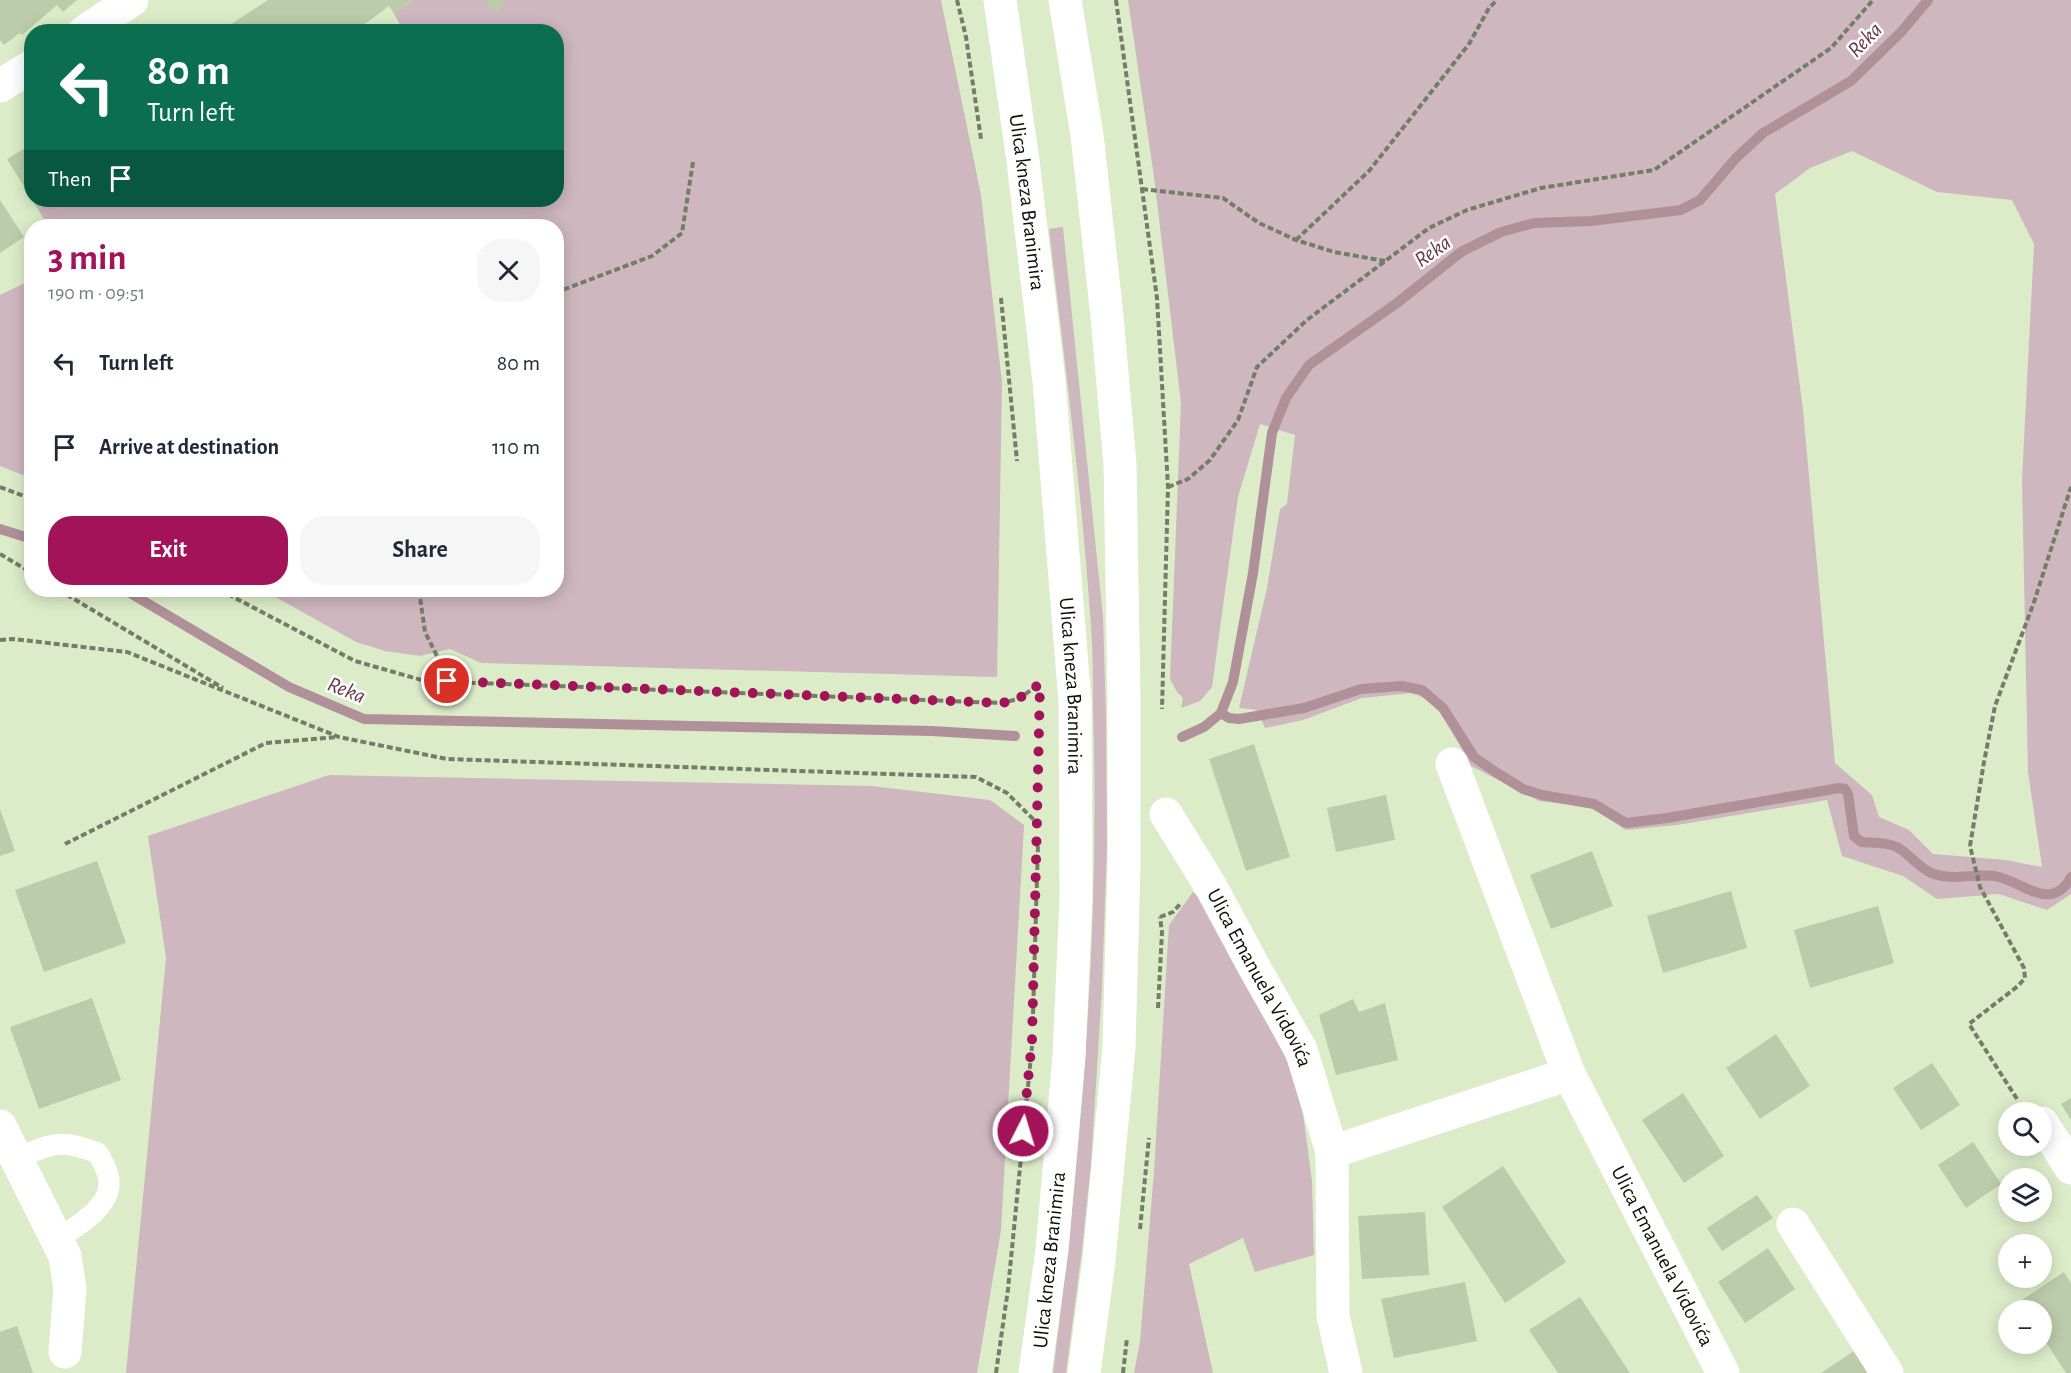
<!DOCTYPE html>
<meta charset="utf-8">
<style>
:root{--surface:#fff;--page:#f6f6f7;--text:#1f2937;--muted:#747a83;--accent:#a21359}
body{margin:0;font-family:"Alegreya Sans",sans-serif;background:var(--page);color:var(--text);height:100vh;display:flex;flex-direction:column;font-size:22px;white-space:nowrap}
*{box-sizing:border-box;margin:0}
p{font-size:20px;color:var(--muted)}
.icon{flex:none;width:33px;height:33px;fill:none;stroke:currentColor;stroke-width:2;stroke-linecap:round;stroke-linejoin:round}
.map{position:relative;flex:1;overflow:hidden}
.side{position:absolute;left:24px;top:219px;width:540px;height:378px;display:flex;flex-direction:column;background:var(--surface);border-radius:24px;box-shadow:0 3px 15px #0003}
.side>*{flex:none}
.banner{position:absolute;left:24px;top:24px;width:540px;height:183px;border-radius:24px;box-shadow:0 3px 15px #0003;background:#0b6e4f;color:#fff;overflow:hidden}
.controls{position:absolute;left:1998px;top:1102px;display:grid;gap:12px}
.controls a{display:grid;place-items:center;width:54px;height:54px;border-radius:50%;background:var(--surface);box-shadow:0 3px 15px #0003;font-size:30px}
.pin{position:absolute;display:grid;place-items:center;width:51px;height:51px;color:#fff;margin:-26px;border:3px solid #fff;border-radius:50%;box-shadow:0 2px 6px #0007}
.me{position:absolute;width:66px;margin:-33px;rotate:5deg;stroke-linejoin:round;filter:drop-shadow(0 0 4px #0008)}
.turn{display:flex;align-items:center;gap:21px;height:126px;padding:0 24px;font-size:27px}
.turn .icon{width:78px;height:78px;stroke-width:2.5}
.turn b{display:block;font-size:42px;line-height:51px}
.then{display:flex;align-items:center;height:57px;padding:0 24px;background:#0003;gap:12px;font-size:22px}
.round{display:grid;place-items:center;flex:none;width:63px;height:63px;border-radius:24px;background:var(--page)}
.head{display:flex;align-items:center;justify-content:space-between;height:102px;padding:0 24px}
h1{font-size:36px;font-weight:700;line-height:45px;color:var(--accent)}
.action{display:flex;gap:12px;margin-top:auto;padding:12px 24px}
.action a{flex:1;height:69px;border-radius:24px;background:var(--accent);color:#fff;font-size:24px;font-weight:700;line-height:69px;text-align:center}
.action a+a{background:var(--page);color:var(--text)}
ul{padding:0;list-style:none}
li{display:flex;align-items:center;gap:18px;height:84px;padding:0 24px}
li div{flex:1}
li b{display:block;font-size:22px}
li em{font-style:normal}
.map>svg:first-child{display:block}
.green{fill:#ceb7be;fill-rule:evenodd}
.lines{fill:none;stroke-linecap:round;stroke-linejoin:round}
.stream{stroke:#b09099;stroke-width:10}
.building{fill:#bcccaa}
.path{stroke:#747e67;stroke-width:4;stroke-dasharray:6 3;stroke-linecap:butt}
.service{stroke:#fff;stroke-width:21}
.minor{stroke:#fff;stroke-width:33}
.tertiary{stroke:#fff;stroke-width:33}
.route{stroke:#a21359;stroke-width:10;stroke-dasharray:0 18}
.labels{text-anchor:middle;stroke-width:5;stroke-linejoin:round;paint-order:stroke}
.street-label{font-size:21px;fill:#0b1005;stroke:#fff}
.water-label{font-size:22px;font-style:italic;fill:#673748;stroke:#fff}
</style>
<div class="map">
<svg width="2071" height="1373" viewBox="0 0 2071 1373">
<rect width="100%" height="100%" fill="#dcecc9"/>
<g class="green">
<polygon points="413,0 941,0 981,195 1002,383 997,677 481,663 450,649 420,656 385,651 356,642 263,590 556,590 556,226 48,226 38,209 53,200 556,200 556,32 404,31 394,14"/>
<path d="M1128,0H2071V894L2047,910L1999,894L1937,899L1903,876L1842,856L1827,800L1677,825L1626,830L1590,807L1539,801L1471,766L1442,714L1427,699L1411,693L1362,698L1303,720L1265,728L1257,710L1239,708L1267,588L1280,509L1287,504L1295,435L1260,424L1238,497L1212,687L1200,701L1181,708L1183,698L1177,692L1170,679L1181,403L1154,177ZM1852,151L1937,192L2012,200L2034,244L2022,480L2028,772L2042,867L2006,860L1933,854L1909,830L1879,817L1872,795L1835,763L1803,410L1775,194L1810,168Z"/>
<path d="M1063,227L1103,617L1106,714L1107,847L1102,987L1091,1165L1082,1250L1066,1373H1053C1081,1154 1100,933 1093,711C1093,679 1093,646 1090,613C1081,485 1064,357 1049,229Z"/>
<polygon points="31,280 31,478 0,466 0,295"/>
<polygon points="329,775 872,786 990,800 1024,825 1001,1230 977,1373 126,1373 166,958 148,836"/>
<polygon points="1193,892 1207,906 1299,1084 1312,1181 1314,1255 1255,1272 1243,1238 1189,1264 1213,1373 1134,1373 1140,1342 1154,1171 1169,925"/>
</g>
<g class="lines">
<g class="stream">
<polyline points="0,529 32,539"/>
<polyline points="125,590 289,687 364,719 932,731 1015,736"/>
<path d="M1221,713L1229,718L1239,719L1304,708L1361,689L1401,686L1422,690L1443,708L1474,757L1494,771L1523,789L1542,795L1594,804L1626,823L1667,818L1839,788L1845,789L1848,794L1854,836L1861,842C1872,843 1887,842 1897,847C1911,855 1919,869 1934,874C1956,881 1974,873 1994,876C2020,879 2051,915 2071,877"/>
<polyline points="1182,737 1204,727 1221,713 1233,682 1253,573 1272,433 1286,398 1309,365 1397,303 1461,252 1501,232 1534,223 1591,221 1681,210 1700,200 1736,158 1763,133 1851,81 1902,31 1928,0"/>
</g>
</g>
<g class="building">
<polygon points="0,0 77,0 63,12 57,5 22,35 20,33 4,45 0,40"/>
<polygon points="268,0 413,0 394,14 389,6 354,32 219,32"/>
<polygon points="484,0 500,0 504,4 497,13"/>
<polygon points="32,144 32,199 7,159"/>
<polygon points="0,200 24,237 0,253"/>
<polygon points="32,200 53,200 38,209"/>
<polygon points="1254,744 1290,857 1246,871 1209,759"/>
<polygon points="1386,795 1395,840 1336,852 1327,808"/>
<polygon points="0,809 15,851 0,856"/>
<polygon points="1592,851 1613,906 1551,929 1530,875"/>
<polygon points="97,861 126,943 44,972 15,890"/>
<polygon points="1731,891 1747,948 1663,973 1647,916"/>
<polygon points="1878,906 1894,963 1810,988 1794,930"/>
<polygon points="92,998 121,1080 39,1109 10,1027"/>
<polygon points="1353,999 1359,1012 1385,1003 1398,1060 1336,1075 1319,1015"/>
<polygon points="1776,1034 1810,1086 1760,1119 1726,1068"/>
<polygon points="1932,1063 1960,1105 1921,1130 1893,1088"/>
<polygon points="1683,1093 1724,1156 1684,1183 1642,1120"/>
<polygon points="2071,1098 2071,1120 2061,1104"/>
<polygon points="1973,1142 2001,1184 1966,1208 1938,1165"/>
<polygon points="1503,1166 1566,1262 1505,1303 1442,1207"/>
<polygon points="1757,1195 1773,1218 1722,1251 1707,1228"/>
<polygon points="1425,1212 1429,1275 1362,1279 1358,1216"/>
<polygon points="1768,1248 1795,1289 1745,1323 1718,1282"/>
<polygon points="2064,1272 2071,1283 2071,1373 2066,1373 2042,1336 2042,1311 2025,1311 2019,1302"/>
<polygon points="1465,1282 1477,1341 1394,1358 1381,1299"/>
<polygon points="1580,1297 1630,1373 1558,1373 1529,1330"/>
<polygon points="17,1326 33,1373 0,1373 0,1332"/>
<polygon points="1857,1349 1873,1373 1821,1373"/>
</g>
<g class="lines">
<g class="path">
<polyline points="957,0 966,37 981,139"/>
<polyline points="1116,0 1157,298 1168,487 1162,709"/>
<polyline points="1142,189 1223,198 1259,223 1296,240 1334,252 1385,261"/>
<polyline points="1296,240 1369,171 1469,44 1489,8 1497,0"/>
<polyline points="556,294 565,289 652,256 682,233 693,162"/>
<polyline points="1001,298 1017,461"/>
<polyline points="0,487 32,499"/>
<polyline points="1168,487 1188,479 1210,460 1238,420 1257,367 1307,320 1429,228 1467,210 1541,188 1654,170 1831,48 1873,0"/>
<polyline points="0,554 32,573"/>
<polyline points="59,590 223,688"/>
<polyline points="220,590 355,661 425,681 1002,703 1018,699 1040,684"/>
<polyline points="419,590 425,632 439,660 468,682"/>
<polyline points="0,640 13,639 127,652 339,737 447,759 976,777 1007,793 1038,824"/>
<polyline points="65,844 266,743 338,737"/>
<polyline points="1160,917 1173,912 1181,903"/>
<polyline points="1158,1008 1162,932 1160,917"/>
<polyline points="1033,1014 1038,845"/>
<polyline points="2017,1099 1969,1024 2018,986 2025,978 2024,968 1980,887 1970,846 1984,762 1995,706 2033,605 2071,487"/>
<polyline points="1140,1229 1149,1138"/>
<polyline points="996,1373 1008,1289 1032,1046"/>
<polyline points="1123,1373 1127,1338"/>
</g>
<path class="service" d="M16,1158C54,1144 58,1138 98,1153C103,1163 110,1173 109,1185C108,1209 74,1228 57,1239"/>
<g class="minor">
<polyline points="84,32 132,0"/>
<polyline points="0,86 32,66"/>
<path id="s1" d="M1452,764L1569,1074L1723,1373"/>
<path id="s2" d="M1166,814L1211,887L1254,967L1301,1050L1332,1152L1333,1316L1346,1373"/>
<polyline points="2042,1123 2071,1168"/>
<polyline points="0,1126 65,1256 70,1289 65,1352"/>
<polyline points="1332,1152 1569,1074"/>
<polyline points="1793,1224 1887,1373"/>
</g>
<g class="tertiary">
<path id="s3" d="M1000,0L1023,161L1049,381L1075,702L1076,898L1069,1056L1052,1250L1035,1373"/>
<polyline points="1065,0 1087,135 1107,316 1120,464 1124,700 1124,866 1119,1047 1099,1260 1084,1373"/>
</g>
</g>
<g class="lines">
<polyline class="route" points="447,681 1002,703 1018,699 1040,684 1032,1040 1023,1131"/>
</g>
<g class="labels">
<g class="street-label">
<text dy="7" stroke="none"><textPath href="#s3" startOffset="204">Ulica kneza Branimira</textPath></text>
<text dy="7" stroke="none"><textPath href="#s3" startOffset="690">Ulica kneza Branimira</textPath></text>
<text dy="7" stroke="none"><textPath href="#s2" startOffset="189">Ulica Emanuela Vidovića</textPath></text>
<text dy="7" stroke="none"><textPath href="#s1" startOffset="536">Ulica Emanuela Vidovića</textPath></text>
<text transform="translate(1049 1260) rotate(-84)" y="7">Ulica kneza Branimira</text>
</g>
<g class="water-label">
<text transform="translate(1864 39) rotate(-46)" y="8">Reka</text>
<text transform="translate(1432 250) rotate(-35)" y="8">Reka</text>
<text transform="translate(347 689) rotate(22)" y="8">Reka</text>
</g>
</g>
</svg>
<div class="controls">
<a><svg class="icon" aria-label="search" viewBox="0 0 24 24"><circle cx="10" cy="10" r="6"/><path d="M15 15l6 6"/></svg></a>
<a><svg class="icon" aria-label="layers" viewBox="0 0 24 24"><path d="M12 4l9 5-9 5-9-5zM3 14l9 5 9-5"/></svg></a>
<a>+</a>
<a>−</a>
</div>
<div class="pin" style="left:447px;top:681px;background:#d93025"><svg class="icon" aria-label="arrive" viewBox="0 0 24 24"><path d="M6 21V4h12l-3 4 3 4H6"/></svg></div>
<svg class="me" style="left:1023px;top:1131px" viewBox="-20 -20 40 40"><circle r="17" fill="#a21359" stroke="#fff" stroke-width="3"/><path d="M0-11L8 9 0 5-8 9z" fill="#fff"/></svg>
<div class="banner">
<div class="turn"><svg class="icon" aria-label="left" viewBox="0 0 24 24"><path d="M17 20v-9H6M10 6l-5 5 5 5"/></svg><div><b>80 m</b>Turn left</div></div>
<div class="then">Then<svg class="icon" aria-label="arrive" viewBox="0 0 24 24"><path d="M6 21V4h12l-3 4 3 4H6"/></svg></div>
</div>
<section class="side">
<div class="head"><div><h1>3 min</h1><p>190 m · 09:51</p></div><a class="round"><svg class="icon" aria-label="close" viewBox="0 0 24 24"><path d="M6 6l12 12M18 6L6 18"/></svg></a></div>
<ul>
<li><svg class="icon" aria-label="left" viewBox="0 0 24 24"><path d="M17 20v-9H6M10 6l-5 5 5 5"/></svg><div><b>Turn left</b></div><em>80 m</em></li>
<li><svg class="icon" aria-label="arrive" viewBox="0 0 24 24"><path d="M6 21V4h12l-3 4 3 4H6"/></svg><div><b>Arrive at destination</b></div><em>110 m</em></li>
</ul>
<div class="action"><a>Exit</a><a>Share</a></div>
</section>
</div>
